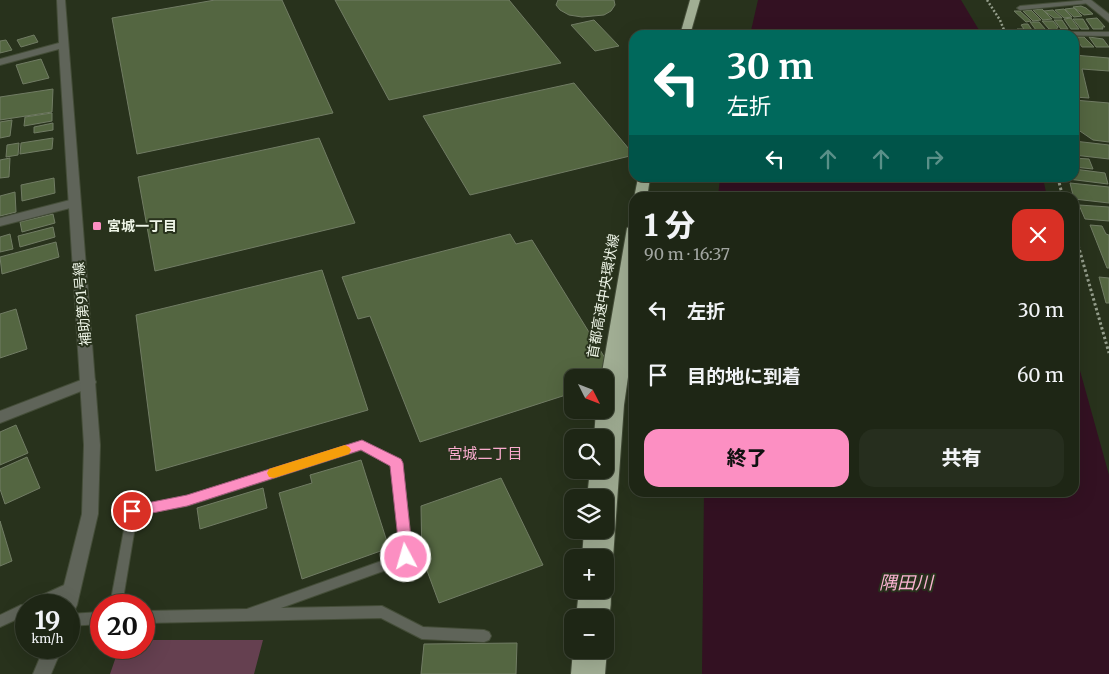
<!DOCTYPE html>
<html lang="ja">
<meta charset="utf-8">
<style>
:root{--surface:#1e2615;--page:#262e1e;--text:#f1f3f6;--muted:#a1a5a0;--line:#3c4334;--accent:#fc8fc2}
body{margin:0;font-family:Merriweather,"Noto Sans JP",serif;background:var(--page);color:var(--text);height:100vh;display:flex;flex-direction:column;font-size:19px;white-space:nowrap}
*{box-sizing:border-box;margin:0}
p{font-size:16px;color:var(--muted)}
.icon{flex:none;width:28px;height:28px;fill:none;stroke:currentColor;stroke-width:2;stroke-linecap:round;stroke-linejoin:round}
.map{position:relative;flex:1;overflow:hidden}
.panel{position:absolute;left:629px;top:192px;width:450px;height:305px;display:flex;flex-direction:column;background:var(--surface);border-radius:15px;box-shadow:0 5px 20px #0002,0 0 0 1px var(--line)}
.panel>*{flex:none}
.top-card{position:absolute;left:629px;top:30px;width:450px;height:152px;border-radius:15px;box-shadow:0 5px 20px #0002,0 0 0 1px var(--line);background:#00695c;color:#fff;overflow:hidden}
.needle{width:32px;rotate:132deg}
.tools{position:absolute;left:564px;top:369px;display:grid;gap:10px}
.tools a{display:grid;place-items:center;width:50px;height:50px;border-radius:10px;background:var(--surface);box-shadow:0 5px 20px #0002,0 0 0 1px var(--line);font-size:25px}
.speed{position:absolute;left:15px;top:594px;display:flex;gap:10px;font-size:25px;font-weight:700;text-align:center}
.speed>*{display:grid;place-content:center;width:65px;height:65px;border-radius:50%;background:var(--surface);box-shadow:0 5px 20px #0002,0 0 0 1px var(--line);line-height:1}
.speed small{font-size:12px;font-weight:400}
.speed .limit{border:8px solid #d22;background:#fff;color:#111}
.pin{position:absolute;display:grid;place-items:center;width:42px;height:42px;color:#fff;margin:-21px;border:2px solid #fff;border-radius:50%;box-shadow:0 1px 5px #0007}
.me{position:absolute;width:55px;margin:-28px;rotate:354deg;stroke-linejoin:round;filter:drop-shadow(0 0 4px #0008)}
.turn{display:flex;align-items:center;gap:18px;height:105px;padding:0 15px;font-size:22px}
.turn .icon{width:65px;height:65px;stroke-width:2.5}
.turn b{display:block;font-size:35px;line-height:42px}
.lanes{display:flex;align-items:center;height:48px;padding:0 15px;background:#0003;justify-content:center;gap:25px;direction:ltr}
.lanes .off{opacity:.35}
.round{display:grid;place-items:center;flex:none;width:52px;height:52px;border-radius:15px;background:var(--page)}
.head{display:flex;align-items:center;justify-content:space-between;height:85px;padding:0 15px}
h1{font-size:30px;font-weight:800;line-height:38px}
.button{display:flex;gap:10px;margin-top:auto;padding:10px 15px}
.button a{flex:1;height:58px;border-radius:15px;background:var(--accent);color:#111;font-size:20px;font-weight:800;line-height:58px;text-align:center}
.button a+a{background:var(--page);color:var(--text)}
ul{padding:0;list-style:none}
li{display:flex;align-items:center;gap:15px;height:65px;padding:0 15px}
li div{flex:1}
li b{display:block;font-size:19px}
li em{font-style:normal}
.map>svg:first-child{display:block}
.green{fill:#654050}
.water{fill:#312}
.building{fill:#546641;stroke:#717c64}
.lines{fill:none;stroke-linecap:round;stroke-linejoin:round}
.service-casing{stroke:#444d38;stroke-width:2}
.minor-casing{stroke:#444d38;stroke-width:2}
.tertiary-casing{stroke:#444d38;stroke-width:2}
.motorway-casing{stroke:#444d38;stroke-width:2}
.path-far1{stroke:#949d8b;stroke-width:2.5;stroke-dasharray:2 2;stroke-linecap:butt}
.path{stroke:#949d8b;stroke-width:3;stroke-dasharray:2.5 2.5;stroke-linecap:butt}
.service{fill:#5f6459;fill-rule:evenodd}
.minor{fill:#5f6459;fill-rule:evenodd}
.tertiary{fill:#5f6459;fill-rule:evenodd}
.motorway{fill:#a1ae94;fill-rule:evenodd}
.route{fill:#fc8fc2;stroke:#a45d7e}
.slow{fill:#f59e0b}
.poi-dot{fill:#fc8fc2;stroke:#28321c;stroke-width:2}
.labels{text-anchor:middle;stroke-width:4;stroke-linejoin:round;paint-order:stroke}
.poi-label{font-size:14px;font-weight:bold;fill:#eef5e7;stroke:#28321c;text-anchor:start}
.street-label{font-size:14px;fill:#eef5e7;stroke:#28321c}
.neighbourhood-label{font-size:15px;fill:#f9abcd;stroke:#28321c}
.near-water-label{font-size:18px;font-style:italic;fill:#fab3d2;stroke:#28321c}
</style>
<div class="map">
<svg width="1109" height="674" viewBox="0 0 1109 674">
<rect width="100%" height="100%" fill="#28321c"/>
<polygon class="green" points="144,640 263,640 254,674 110,674 119,648 144,648"/>
<g class="water">
<polygon points="758,0 961,0 982,35 750,35"/>
<polygon points="720,178 1043,178 1047,197 718,197"/>
<polygon points="1074,349 1109,475 1109,674 702,674 704,493 1074,492"/>
</g>
<g class="building">
<polygon points="215,0 282,0 333,113 137,154 112,18"/>
<polygon points="335,0 509,0 561,63 389,100"/>
<polygon points="558,0 614,0 615,5 611,11 604,15 582,17 569,15 560,10 556,5"/>
<polygon points="1081,6 1086,8 1093,14 1084,15 1073,7"/>
<polygon points="1074,8 1082,16 1074,17 1065,9"/>
<polygon points="1042,9 1052,19 1043,20 1033,10"/>
<polygon points="1064,9 1072,17 1064,18 1055,10"/>
<polygon points="1031,10 1041,20 1033,21 1023,11"/>
<polygon points="1053,10 1062,18 1054,18 1044,11"/>
<polygon points="1014,11 1020,11 1031,21 1026,22"/>
<polygon points="1071,18 1079,29 1071,29 1064,19"/>
<polygon points="1097,18 1105,27 1102,27 1103,29 1093,29 1086,19"/>
<polygon points="1073,19 1083,19 1089,29 1081,29"/>
<polygon points="594,20 619,46 595,51 571,25"/>
<polygon points="1054,20 1062,20 1068,29 1061,29"/>
<polygon points="1042,21 1053,21 1058,27 1056,30 1049,29"/>
<polygon points="1030,22 1039,22 1046,30 1036,30"/>
<polygon points="1024,24 1028,24 1034,33 1021,33 1017,29 1024,29 1021,25"/>
<polygon points="34,35 38,42 21,47 17,40"/>
<polygon points="1075,37 1084,37 1094,47 1082,47"/>
<polygon points="1089,37 1103,39 1109,47 1096,47"/>
<polygon points="6,40 12,50 0,53 0,41"/>
<polygon points="1074,55 1109,58 1109,71 1082,69 1089,98 1074,97"/>
<polygon points="41,59 49,78 23,84 16,65"/>
<polygon points="574,83 634,155 470,195 423,116"/>
<polygon points="53,89 52,112 0,120 0,97"/>
<polygon points="1074,100 1109,103 1109,142 1093,140 1074,127"/>
<polygon points="52,113 52,121 24,126 25,117"/>
<polygon points="12,120 10,136 0,138 0,122"/>
<polygon points="53,123 53,130 34,133 34,127"/>
<polygon points="53,138 52,149 20,154 21,143"/>
<polygon points="319,138 355,223 155,271 138,177"/>
<polygon points="1074,141 1109,145 1109,159 1074,155"/>
<polygon points="19,143 18,155 6,157 7,145"/>
<polygon points="10,158 9,177 0,178 0,160"/>
<polygon points="1074,158 1089,159 1093,169 1074,167"/>
<polygon points="1074,169 1105,173 1108,184 1068,179 1074,178"/>
<polygon points="54,178 55,193 22,201 21,185"/>
<polygon points="1070,183 1109,187 1109,203 1074,199"/>
<polygon points="15,192 16,212 0,216 0,196"/>
<polygon points="1079,205 1109,207 1109,221 1085,219"/>
<polygon points="53,214 55,223 22,232 20,222"/>
<polygon points="1090,225 1102,226 1106,234 1109,235 1109,268 1107,268"/>
<polygon points="53,227 55,237 20,247 18,236"/>
<polygon points="10,234 13,249 0,252 0,237"/>
<polygon points="510,234 516,244 532,240 618,379 605,383 605,378 572,378 572,393 420,442 370,316 358,319 342,277"/>
<polygon points="56,242 59,257 2,274 0,257"/>
<polygon points="322,270 368,410 156,471 136,315"/>
<polygon points="1099,277 1109,278 1109,303 1106,303"/>
<polygon points="16,309 27,349 0,358 0,314"/>
<polygon points="16,425 28,453 0,465 0,432"/>
<polygon points="27,457 40,488 5,504 0,489 0,469"/>
<polygon points="361,460 389,548 302,579 279,493 312,483 310,475"/>
<polygon points="501,478 543,565 439,603 422,557 421,506"/>
<polygon points="263,488 267,508 200,529 197,508"/>
<polygon points="0,521 12,561 0,566"/>
<polygon points="517,643 516,674 421,674 424,644"/>
</g>
<g class="lines">
<defs>
<g id="service">
<polygon points="1088,0 1091,2 1090,3 1020,10 1017,8 1020,6"/>
<polygon points="1045,32 1109,32 1109,36 1042,35 1043,33"/>
<polygon points="362,441 400,460 402,463 413,557 411,561 281,608 382,606 423,627 484,630 489,632 491,636 489,640 484,642 422,639 381,618 144,623 144,611 247,609 401,554 391,465 361,450 187,506 137,515 122,605 110,605 128,508 187,496"/>
<polygon points="73,581 77,583 79,587 77,591 47,605 26,605 26,615 0,627 0,615 21,605 28,604 29,601"/>
<polygon points="101,612 101,624 69,626 69,614"/>
</g>
<g id="minor">
<polygon points="1082,0 1091,0 1109,14 1109,22"/>
<polygon points="74,199 78,200 80,203 78,206 0,226 0,218"/>
<polygon points="89,377 94,378 96,382 94,386 0,423 0,411"/>
</g>
<g id="tertiary">
<polygon points="57,0 65,0 100,445 98,514 77,605 74,611 69,613 69,605 59,605 82,514 84,445 59,49 0,65 0,59 59,43"/>
<polygon points="44,648 62,648 51,674 33,674"/>
</g>
<g id="motorway">
<polygon points="690,0 700,0 690,35 680,35"/>
<polygon points="638,178 650,178 647,198 634,198"/>
<polygon points="634,224 634,267 632,278 634,277 634,335 624,405 613,558 611,564 605,566 605,558 582,558 584,530 605,530 605,498 587,498 590,470 605,470 605,438 594,438 596,410 605,410 605,378 601,378 627,228"/>
<path d="M605,583L608,584C613,595 611,614 606,624L605,618H576L579,590H605Z"/>
<polygon points="605,646 607,650 605,674 571,674 573,650 605,650"/>
</g>
</defs>
<use href="#service" class="service-casing"/>
<use href="#minor" class="minor-casing"/>
<use href="#tertiary" class="tertiary-casing"/>
<use href="#motorway" class="motorway-casing"/>
<polyline class="path-far1" points="987,0 1000,20 1006,35"/>
<g class="path">
<polyline points="1058,178 1063,198"/>
<polyline points="1074,231 1109,353"/>
</g>
<use href="#service" class="service"/>
<use href="#minor" class="minor"/>
<use href="#tertiary" class="tertiary"/>
<use href="#motorway" class="motorway"/>
</g>
<polygon class="route" points="362,440 401,459 403,463 413,557 411,562 406,563 402,562 400,557 390,466 361,450 187,506 132,517 127,515 125,511 127,507 187,495"/>
<polygon class="slow" points="345,445 349,447 351,450 349,454 274,478 269,477 267,473 269,469"/>
<rect class="poi-dot" x="92" y="221" width="10" height="10" rx="2.5"/>
<g class="labels">
<g class="poi-label">
<text x="107" y="231">宮城一丁目</text>
</g>
<g class="street-label">
<text transform="translate(603 296) rotate(-80)" y="5">首都高速中央環状線</text>
<text transform="translate(82 304) rotate(-95)" y="5">補助第91号線</text>
</g>
<g class="neighbourhood-label">
<text x="485" y="459">宮城二丁目</text>
</g>
<g class="near-water-label">
<text x="906" y="589">隅田川</text>
</g>
</g>
</svg>
<div class="tools">
<a><svg class="needle" viewBox="-14 -14 28 28"><path d="M0-13l5 13h-10z" fill="#e53935"/><path d="M0 13l5-13h-10z" fill="#a1a5a0"/></svg></a>
<a><svg class="icon" aria-label="search" viewBox="0 0 24 24"><circle cx="10" cy="10" r="6"/><path d="M15 15l6 6"/></svg></a>
<a><svg class="icon" aria-label="layers" viewBox="0 0 24 24"><path d="M12 4l9 5-9 5-9-5zM3 14l9 5 9-5"/></svg></a>
<a>+</a>
<a>−</a>
</div>
<div class="speed"><div>19<small>km/h</small></div><div class="limit">20</div></div>
<div class="pin" style="left:132px;top:511px;background:#d93025"><svg class="icon" aria-label="arrive" viewBox="0 0 24 24"><path d="M6 21V4h12l-3 4 3 4H6"/></svg></div>
<svg class="me" style="left:406px;top:557px" viewBox="-20 -20 40 40"><circle r="17" fill="#fc8fc2" stroke="#fff" stroke-width="3"/><path d="M0-11L8 9 0 5-8 9z" fill="#fff"/></svg>
<div class="top-card">
<div class="turn"><svg class="icon" aria-label="left" viewBox="0 0 24 24"><path d="M17 20v-9H6M10 6l-5 5 5 5"/></svg><div><b>30 m</b>左折</div></div>
<div class="lanes"><svg class="icon" aria-label="left" viewBox="0 0 24 24"><path d="M17 20v-9H6M10 6l-5 5 5 5"/></svg><svg class="icon off" aria-label="ahead" viewBox="0 0 24 24"><path d="M12 20V5M6 11l6-6 6 6"/></svg><svg class="icon off" aria-label="ahead" viewBox="0 0 24 24"><path d="M12 20V5M6 11l6-6 6 6"/></svg><svg class="icon off" aria-label="right" viewBox="0 0 24 24"><path d="M7 20v-9h11M14 6l5 5-5 5"/></svg></div>
</div>
<section class="panel">
<div class="head"><div><h1>1 分</h1><p>90 m · 16:37</p></div><a class="round" style="background:#d93025;color:#fff"><svg class="icon" aria-label="close" viewBox="0 0 24 24"><path d="M6 6l12 12M18 6L6 18"/></svg></a></div>
<ul>
<li><svg class="icon" aria-label="left" viewBox="0 0 24 24"><path d="M17 20v-9H6M10 6l-5 5 5 5"/></svg><div><b>左折</b></div><em>30 m</em></li>
<li><svg class="icon" aria-label="arrive" viewBox="0 0 24 24"><path d="M6 21V4h12l-3 4 3 4H6"/></svg><div><b>目的地に到着</b></div><em>60 m</em></li>
</ul>
<div class="button"><a>終了</a><a>共有</a></div>
</section>
</div>
